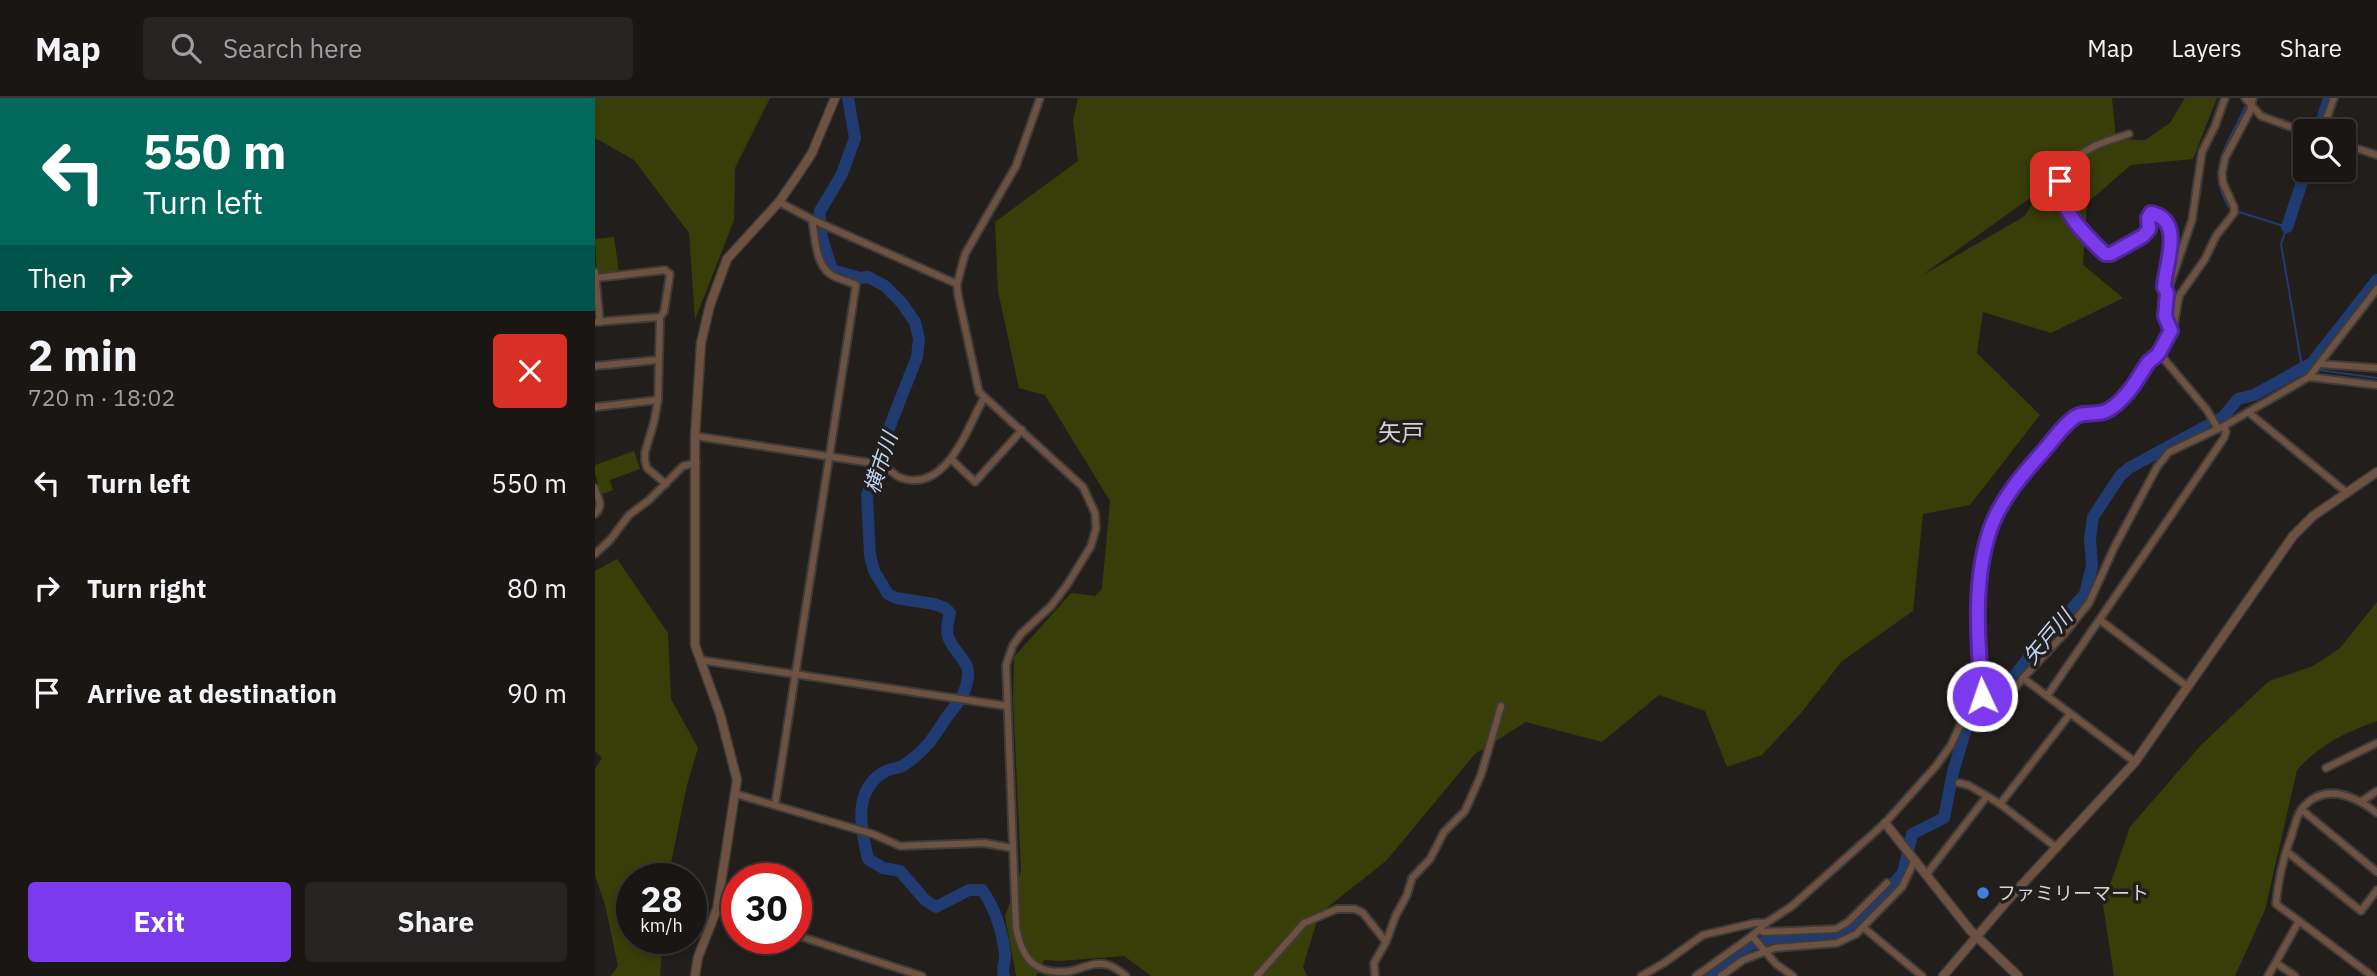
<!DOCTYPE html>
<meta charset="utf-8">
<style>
:root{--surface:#1a1614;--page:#272322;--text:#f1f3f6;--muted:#9f9fa0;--line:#383534;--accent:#7c3aed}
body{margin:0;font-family:"IBM Plex Sans","Noto Sans JP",sans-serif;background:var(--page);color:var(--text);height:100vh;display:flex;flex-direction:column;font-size:26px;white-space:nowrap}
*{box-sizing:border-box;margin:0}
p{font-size:23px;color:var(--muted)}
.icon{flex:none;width:38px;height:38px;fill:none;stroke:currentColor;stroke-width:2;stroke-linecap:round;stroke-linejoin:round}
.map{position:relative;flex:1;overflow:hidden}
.details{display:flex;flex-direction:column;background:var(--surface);width:595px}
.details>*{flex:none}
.top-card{background:#00695c;color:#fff;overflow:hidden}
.tools{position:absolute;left:1698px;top:21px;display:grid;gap:14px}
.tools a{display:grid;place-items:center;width:63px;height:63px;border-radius:7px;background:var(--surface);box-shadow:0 4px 10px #0003,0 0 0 2px var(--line);font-size:35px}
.speed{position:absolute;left:21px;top:765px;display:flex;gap:14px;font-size:35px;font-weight:700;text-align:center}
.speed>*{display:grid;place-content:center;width:91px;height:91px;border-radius:50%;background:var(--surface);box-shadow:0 4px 10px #0003,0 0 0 2px var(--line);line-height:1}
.speed small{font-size:18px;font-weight:400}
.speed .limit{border:10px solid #d22;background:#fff;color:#111}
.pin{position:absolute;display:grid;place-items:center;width:60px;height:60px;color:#fff;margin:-30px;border-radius:14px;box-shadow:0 4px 10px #0006}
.me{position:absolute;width:77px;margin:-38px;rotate:357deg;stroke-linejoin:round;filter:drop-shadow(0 0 5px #0008)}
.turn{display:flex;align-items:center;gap:24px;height:147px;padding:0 28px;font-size:32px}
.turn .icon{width:91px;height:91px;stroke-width:2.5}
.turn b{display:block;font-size:49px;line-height:60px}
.then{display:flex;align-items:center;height:66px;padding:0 28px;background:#0003;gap:14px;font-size:26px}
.round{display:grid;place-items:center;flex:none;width:74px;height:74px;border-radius:7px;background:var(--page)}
.headline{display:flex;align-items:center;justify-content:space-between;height:119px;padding:0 28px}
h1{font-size:42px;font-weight:800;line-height:52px}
.action{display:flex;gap:14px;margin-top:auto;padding:14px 28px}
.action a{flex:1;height:80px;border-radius:7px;background:var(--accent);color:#fff;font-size:28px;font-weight:800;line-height:80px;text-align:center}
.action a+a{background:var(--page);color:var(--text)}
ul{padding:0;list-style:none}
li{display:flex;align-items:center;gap:21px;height:105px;padding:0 28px}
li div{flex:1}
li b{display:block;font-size:26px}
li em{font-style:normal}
header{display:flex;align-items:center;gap:42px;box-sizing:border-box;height:98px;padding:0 35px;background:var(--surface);border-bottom:2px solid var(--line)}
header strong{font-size:33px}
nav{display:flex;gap:38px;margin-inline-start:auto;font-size:24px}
.search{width:490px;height:63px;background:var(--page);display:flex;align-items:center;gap:18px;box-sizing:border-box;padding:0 24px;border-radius:7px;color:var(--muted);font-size:26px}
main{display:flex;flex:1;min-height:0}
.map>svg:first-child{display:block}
.green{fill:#383e08;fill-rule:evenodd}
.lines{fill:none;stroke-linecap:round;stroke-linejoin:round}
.stream{stroke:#1f3b71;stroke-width:2}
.river{stroke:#1f3b71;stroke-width:12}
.minor-casing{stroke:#3f3b38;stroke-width:10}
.tertiary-casing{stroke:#3f3b38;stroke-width:11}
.minor{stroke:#6e5241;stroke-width:6}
.tertiary{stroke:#6e5241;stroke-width:8}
.route-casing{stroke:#51269a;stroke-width:18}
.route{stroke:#7c3aed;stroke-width:12}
.shop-dot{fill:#3f7fe0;stroke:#221e1b;stroke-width:2.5}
.labels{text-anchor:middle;stroke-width:7;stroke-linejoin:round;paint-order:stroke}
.poi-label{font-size:19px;fill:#d6d3d1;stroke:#221e1b;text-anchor:start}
.water-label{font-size:21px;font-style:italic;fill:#c1d5f7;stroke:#221e1b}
.quarter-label{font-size:23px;fill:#d6d3d1;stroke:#221e1b}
</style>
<header>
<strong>Map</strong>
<div class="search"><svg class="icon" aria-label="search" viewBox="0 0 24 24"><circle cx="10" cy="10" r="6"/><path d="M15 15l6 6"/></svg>Search here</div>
<nav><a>Map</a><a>Layers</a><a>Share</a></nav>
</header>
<main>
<section class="details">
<div class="top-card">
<div class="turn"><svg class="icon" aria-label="left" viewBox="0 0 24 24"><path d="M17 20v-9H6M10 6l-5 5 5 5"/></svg><div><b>550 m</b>Turn left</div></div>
<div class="then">Then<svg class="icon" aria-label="right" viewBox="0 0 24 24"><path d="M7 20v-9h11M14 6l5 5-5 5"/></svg></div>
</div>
<div class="headline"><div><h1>2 min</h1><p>720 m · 18:02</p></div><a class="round" style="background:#d93025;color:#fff"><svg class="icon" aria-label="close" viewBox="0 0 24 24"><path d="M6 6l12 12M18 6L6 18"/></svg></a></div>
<ul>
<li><svg class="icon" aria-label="left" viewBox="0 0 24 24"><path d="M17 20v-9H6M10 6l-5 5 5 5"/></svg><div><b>Turn left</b></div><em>550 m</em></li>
<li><svg class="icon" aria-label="right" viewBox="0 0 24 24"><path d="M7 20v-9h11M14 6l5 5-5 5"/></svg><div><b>Turn right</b></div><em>80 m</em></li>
<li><svg class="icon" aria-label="arrive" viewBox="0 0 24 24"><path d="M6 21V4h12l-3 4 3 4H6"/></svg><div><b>Arrive at destination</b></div><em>90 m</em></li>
</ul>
<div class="action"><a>Exit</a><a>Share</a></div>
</section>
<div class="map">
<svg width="1782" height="878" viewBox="0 0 1782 878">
<rect width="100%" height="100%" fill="#221e1b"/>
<g class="green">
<polygon points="0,0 175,0 140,70 139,122 100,222 94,135 39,62 0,40"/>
<path d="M483,0H1517L1521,41L1550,42L1575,25L1590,0H1622L1598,61L1536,67L1492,105L1488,167L1528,200L1456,235L1388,214L1382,255L1445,317L1375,407L1328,416L1318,513L1247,563L1206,615L1167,657L1132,669L1110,613L1064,597L1007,644L931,624L880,656L791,763L724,816L708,869L712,878H556L529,858L465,863L449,862L441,878H421L410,818L426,773L418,601L419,559L476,495L500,498L507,491L515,403L450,297L424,290L403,193L400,124L483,63L478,22ZM1443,95L1430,118L1326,178L1442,95Z"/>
<polygon points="19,139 24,174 2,177 0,141"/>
<polygon points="39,353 45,371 15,382 18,392 7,396 0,376 0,367"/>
<polygon points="22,461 73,535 76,601 103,650 92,687 73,780 37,780 37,840 68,840 65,878 16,878 23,868 10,807 0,777 0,671 7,660 0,653 0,473"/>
<path d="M1782,504V623C1751,634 1724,647 1702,672L1670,812L1640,878H1519L1508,807L1535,729L1606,647L1674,583L1718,568L1745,550Z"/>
</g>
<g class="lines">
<g class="stream">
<path d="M1635,111C1609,71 1634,46 1650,9"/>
<polyline points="1644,114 1692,129 1686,146 1707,269 1719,271"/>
<polyline points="1724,272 1782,280"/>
</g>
<g class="river">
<path d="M253,0L260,40L247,76L225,113C223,133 231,153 237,172L265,180L273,179L290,188L306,204L320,224L324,241L322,259L289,343L272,398L275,457L279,473L293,496L301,500L339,506L350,510L355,515C353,523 350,533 354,541C364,563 381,563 369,594C365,603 357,612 351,620C337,642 331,652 309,667C303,671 295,670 289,674C257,693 266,731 273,761L288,770L305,773L330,802L341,809L374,792H387C401,811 407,833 410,856C411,864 406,870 409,878"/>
<polyline points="1724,31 1734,0"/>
<polyline points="1692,129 1711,72"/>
<polyline points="1109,878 1156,846 1247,833 1273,812 1308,775 1317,736 1349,720 1358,674 1372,627 1384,618 1406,594 1436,557 1490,496 1497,468 1495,441 1498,419 1525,378 1534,370 1628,319 1643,301 1659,297 1717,265 1782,182"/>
</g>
<defs>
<g id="minor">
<path d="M445,0L421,68L370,156L362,186L363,197L384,294L488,389L500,415L501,430L496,448L472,487L456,508L426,536L418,547L411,567L421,829C427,861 440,878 476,873C488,870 500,863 513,867C520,869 526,874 531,878"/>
<polyline points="1650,0 1666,18 1710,34"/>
<polyline points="1727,33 1739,0"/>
<path d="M1534,36C1522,40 1509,43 1498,49C1436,81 1476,123 1510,156H1515L1548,138L1554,131L1553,120L1556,115C1589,122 1570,167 1569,189L1572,195L1570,218L1576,233"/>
<polyline points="1748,46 1782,57"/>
<polyline points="184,104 218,122 362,186"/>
<polyline points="0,174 5,224"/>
<polyline points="1,180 70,172 75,176 69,214 65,219 63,302 59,324 50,354 50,363 52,370 71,386"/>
<polyline points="1572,195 1597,122 1607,54 1620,28 1630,0"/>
<polyline points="0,224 65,219"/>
<polyline points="1562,258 1569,261 1612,312 1623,331"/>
<polyline points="1725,266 1782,270"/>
<polyline points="0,268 62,262"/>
<polyline points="1714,279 1782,287"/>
<polyline points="0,309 63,302"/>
<polyline points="1653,314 1751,394"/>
<path d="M100,338L277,365C282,366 288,368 293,371C298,374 300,378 306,380C352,395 372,330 389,300"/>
<polyline points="356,361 380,384 427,332"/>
<path d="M0,390C3,400 9,408 0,416"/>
<polyline points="0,456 15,442 34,417 54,402 88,368 101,365"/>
<polyline points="1505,522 1593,589"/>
<polyline points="105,562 412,608"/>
<polyline points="1428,580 1540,664"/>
<polyline points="1387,598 1407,603 1411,602 1428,580 1469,536 1494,505 1519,450 1562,369 1574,354 1629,328 1714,279 1782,191"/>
<polyline points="1452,598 1629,340 1631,334 1629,328"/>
<polyline points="1731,670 1782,645"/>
<polyline points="141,696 278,736 305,748 389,745 417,750"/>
<polyline points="1392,698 1405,706 1475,616"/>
<polyline points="1767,703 1782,693"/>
<polyline points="1405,706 1462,750"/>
<path d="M180,707L261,187C253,183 242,181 235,176C220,165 220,138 217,121"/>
<polyline points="1707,712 1782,774"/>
<polyline points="1691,753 1766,813 1782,792"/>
<polyline points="1331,777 1392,698 1373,687 1364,685"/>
<polyline points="122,811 142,818"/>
<path d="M1704,823L1681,806C1683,783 1687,764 1695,742C1699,732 1701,716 1709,708C1732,684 1761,699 1782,715"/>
<polyline points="1269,830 1327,878"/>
<polyline points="1165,831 1168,834 1241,831 1253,824 1292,785"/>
<polyline points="201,837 327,878"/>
<polyline points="1157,838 1181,866 1198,878"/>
<polyline points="1681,865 1700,878"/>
<polyline points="662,878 709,825 742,811 760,811 768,815 791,844"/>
<polyline points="780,878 779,865 791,844 801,817 812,797 817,780 835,761 849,734 870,713 886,677 906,608"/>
<polyline points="1046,878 1069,865 1108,837 1160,825 1171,825"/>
<path d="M1101,878L1157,838L1171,825L1197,808L1290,725L1341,668L1356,647L1369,619L1387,598C1382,544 1376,480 1397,428C1408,399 1428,375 1448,353C1458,342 1466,330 1478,321C1488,312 1501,318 1513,312C1523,307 1537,291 1543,282C1549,275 1551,266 1557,259L1562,258L1579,227L1584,198L1610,161L1621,138L1639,115V109L1628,85L1627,75L1630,60L1655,13L1658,0"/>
<polyline points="1126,878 1148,862 1180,850 1242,845 1261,836 1307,789 1320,762"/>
<polyline points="1673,878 1704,823 1777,878"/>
</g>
<g id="tertiary">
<polyline points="1290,725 1375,832 1423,878"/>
<polyline points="100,878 103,859 122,811 142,682 125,616 100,547 100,338 106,245 115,207 132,161 184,104 206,72 217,55 240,0"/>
<polyline points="1348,878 1412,803 1540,664 1698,438 1718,418 1782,374"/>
</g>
</defs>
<use href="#minor" class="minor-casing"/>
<use href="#tertiary" class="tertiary-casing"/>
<use href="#minor" class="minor"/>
<use href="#tertiary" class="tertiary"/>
</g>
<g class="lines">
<defs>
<path id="route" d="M1387,598C1383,543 1377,482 1396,429C1407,399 1430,374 1451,350C1460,340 1468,327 1480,319C1490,312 1504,319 1515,311C1531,301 1542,282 1552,266C1555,261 1560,260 1563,256C1568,249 1571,240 1576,233L1570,218L1572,195L1569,189C1570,167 1590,122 1556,115L1553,120L1554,131L1548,138L1516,156H1510C1493,140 1461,109 1465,83"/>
</defs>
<use href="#route" class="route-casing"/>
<use href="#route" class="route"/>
</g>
<circle class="shop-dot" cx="1388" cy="795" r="7"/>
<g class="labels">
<g class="poi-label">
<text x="1402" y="802">ファミリーマート</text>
</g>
<g class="water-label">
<text transform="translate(286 365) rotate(-72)" y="7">横市川</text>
<text transform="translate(1453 539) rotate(-50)" y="7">矢戸川</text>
</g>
<g class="quarter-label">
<text x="806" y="343">矢戸</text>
</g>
</g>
</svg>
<div class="tools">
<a><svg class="icon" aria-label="search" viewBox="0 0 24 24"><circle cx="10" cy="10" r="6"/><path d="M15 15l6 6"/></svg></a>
</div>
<div class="speed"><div>28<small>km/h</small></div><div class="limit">30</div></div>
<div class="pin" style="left:1465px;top:83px;background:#d93025"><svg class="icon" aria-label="arrive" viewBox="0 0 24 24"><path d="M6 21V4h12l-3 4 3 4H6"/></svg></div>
<svg class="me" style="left:1387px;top:598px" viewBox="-20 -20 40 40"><circle r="17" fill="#7c3aed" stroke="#fff" stroke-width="3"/><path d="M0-11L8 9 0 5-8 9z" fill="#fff"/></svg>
</div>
</main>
